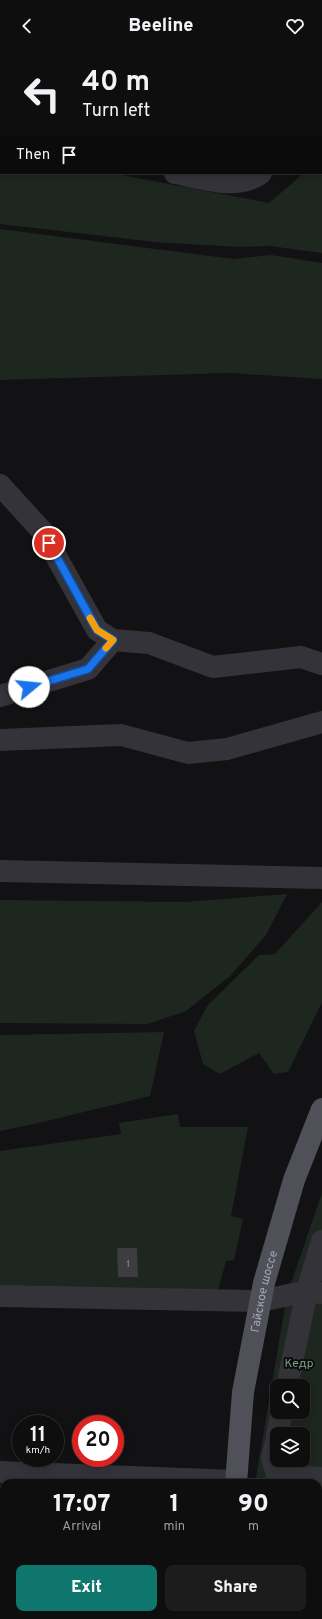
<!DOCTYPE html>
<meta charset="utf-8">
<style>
:root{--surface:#0e0e0f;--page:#1c1c1d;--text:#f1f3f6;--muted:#9b9c9e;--line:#2e2e2f;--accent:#0f766e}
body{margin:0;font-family:Overpass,sans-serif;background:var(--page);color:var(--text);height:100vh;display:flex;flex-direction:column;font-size:15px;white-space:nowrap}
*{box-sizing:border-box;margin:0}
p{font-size:13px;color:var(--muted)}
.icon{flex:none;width:22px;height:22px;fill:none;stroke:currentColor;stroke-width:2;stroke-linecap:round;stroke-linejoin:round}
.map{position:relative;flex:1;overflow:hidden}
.panel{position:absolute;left:0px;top:1427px;width:322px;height:140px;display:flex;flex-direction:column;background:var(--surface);border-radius:12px 12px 0 0;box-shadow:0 2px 10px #0003,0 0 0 1px var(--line)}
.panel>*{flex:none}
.banner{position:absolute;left:0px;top:0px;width:322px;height:122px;box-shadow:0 2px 10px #0003,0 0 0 1px var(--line);background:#0e0e0f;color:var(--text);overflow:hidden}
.controls{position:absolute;left:270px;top:1327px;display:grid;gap:8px}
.controls a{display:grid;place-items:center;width:40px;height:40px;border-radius:8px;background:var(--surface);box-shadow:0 2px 10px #0003,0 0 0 1px var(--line);font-size:20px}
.speed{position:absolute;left:12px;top:1363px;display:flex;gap:8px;font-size:20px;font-weight:700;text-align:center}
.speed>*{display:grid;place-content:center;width:52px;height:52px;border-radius:50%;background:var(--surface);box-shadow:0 2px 10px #0003,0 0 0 1px var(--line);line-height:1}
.speed small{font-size:10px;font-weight:400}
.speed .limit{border:6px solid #d22;background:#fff;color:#111}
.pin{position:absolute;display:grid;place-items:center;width:34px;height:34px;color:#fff;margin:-17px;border:2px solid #fff;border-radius:50%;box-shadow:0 1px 4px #0007}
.me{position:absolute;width:44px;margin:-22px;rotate:73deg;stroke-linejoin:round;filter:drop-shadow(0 0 3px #0008)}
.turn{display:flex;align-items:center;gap:14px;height:84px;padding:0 16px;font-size:18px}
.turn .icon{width:52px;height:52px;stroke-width:2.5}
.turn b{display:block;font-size:28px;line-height:34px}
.then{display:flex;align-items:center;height:38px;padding:0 16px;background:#0003;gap:8px;font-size:15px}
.eta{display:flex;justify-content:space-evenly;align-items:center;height:68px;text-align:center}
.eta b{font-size:24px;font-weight:800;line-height:28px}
.cta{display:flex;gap:8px;margin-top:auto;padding:8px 16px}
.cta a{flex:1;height:46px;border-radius:8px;background:var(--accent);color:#fff;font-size:16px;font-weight:800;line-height:46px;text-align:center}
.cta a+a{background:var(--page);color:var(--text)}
header{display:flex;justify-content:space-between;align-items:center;height:52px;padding:0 16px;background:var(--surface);font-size:18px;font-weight:800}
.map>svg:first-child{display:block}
.green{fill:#1e2620;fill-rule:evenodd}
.building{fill:#3c3c41}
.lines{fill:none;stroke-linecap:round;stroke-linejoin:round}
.minor{stroke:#333339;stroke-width:22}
.major{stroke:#4f5058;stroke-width:22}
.route-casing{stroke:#114b97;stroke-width:10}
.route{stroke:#1a73e8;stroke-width:7}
.slow{stroke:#f59e0b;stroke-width:7}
.labels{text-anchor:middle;stroke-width:4;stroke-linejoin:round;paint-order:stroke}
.number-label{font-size:10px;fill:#898c97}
.street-label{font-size:12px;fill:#a3a7b4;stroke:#0d0d0f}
.park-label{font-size:12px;fill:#7aa080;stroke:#0d0d0f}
</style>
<header><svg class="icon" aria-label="back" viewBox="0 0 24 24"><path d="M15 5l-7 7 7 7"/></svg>Beeline<svg class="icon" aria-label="heart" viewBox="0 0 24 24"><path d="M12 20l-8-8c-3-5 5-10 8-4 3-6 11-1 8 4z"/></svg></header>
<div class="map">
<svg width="322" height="1567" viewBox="0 0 322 1567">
<rect width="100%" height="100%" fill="#121214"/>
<g class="green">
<polygon points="0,0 322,0 322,63 321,64 321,1 1,1 1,74"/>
<polygon points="0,100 1,121 111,121 269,151 304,121 321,121 322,105 322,201 270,194 238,195 155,190 0,172"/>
<polygon points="0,177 233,207 271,203 322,211 322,327 229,321 0,328"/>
<polygon points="287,842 266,883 230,924 186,959 147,972 0,971 0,848 183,850"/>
<polygon points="322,850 322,950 288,1020 274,1022 259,1001 220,1022 203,1012 194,979 207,954 259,903 275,902"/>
<polygon points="164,980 150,1044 34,1072 0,1079 0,983"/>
<polygon points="178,1062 180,1075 248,1075 231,1164 243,1167 234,1208 226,1209 217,1242 0,1242 0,1099 121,1082 119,1071"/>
<path d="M322,1141V1561H320V1438H318V1431H255L287,1243ZM277,1334H303V1360H277ZM277,1382H303V1408H277Z"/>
</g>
<polygon class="building" points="117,1196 137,1196 138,1225 118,1225"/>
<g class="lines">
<g class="minor">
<polyline points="321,76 322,75"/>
<polyline points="0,86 1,87"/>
<path d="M175,121C201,126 238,139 261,121"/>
<polyline points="0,433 42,479 97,578 113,588"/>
<polyline points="0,644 88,617 113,588 149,591 213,615 301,605 322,612"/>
<polyline points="0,688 121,683 188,701 227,697 322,670"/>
<polyline points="0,819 322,826"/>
<polyline points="0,1244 261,1249 307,1239 322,1189"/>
<polyline points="287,1334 307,1239 320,1241"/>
<polyline points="277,1382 282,1360"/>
<polyline points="277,1384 272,1407 277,1422 322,1426"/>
<polyline points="0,1420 236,1429"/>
<polyline points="318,1550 322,1550"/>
<polyline points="69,1567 69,1563"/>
</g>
<g class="major">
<path id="s1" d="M236,1431L243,1340L264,1231L294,1128L322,1057"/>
<polyline points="237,1563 237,1567"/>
</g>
</g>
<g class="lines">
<defs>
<polyline id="route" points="29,635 88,617 113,588 97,578 49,491"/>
</defs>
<use href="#route" class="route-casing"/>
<use href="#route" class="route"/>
<polyline class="slow" points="90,566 97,578 113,588 106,596"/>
</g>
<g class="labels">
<g class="number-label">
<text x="128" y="1215">1</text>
</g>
<g class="street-label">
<text dy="4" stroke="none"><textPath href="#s1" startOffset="194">Гайское шоссе</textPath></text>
</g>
<g class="park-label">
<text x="299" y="1315">Кедр</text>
</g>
</g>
</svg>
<div class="controls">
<a><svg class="icon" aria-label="search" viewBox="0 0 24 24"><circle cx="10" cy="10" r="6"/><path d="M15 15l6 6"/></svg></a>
<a><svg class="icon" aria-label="layers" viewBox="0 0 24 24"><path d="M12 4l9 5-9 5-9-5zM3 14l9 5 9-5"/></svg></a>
</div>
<div class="speed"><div>11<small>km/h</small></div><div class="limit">20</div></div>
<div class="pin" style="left:49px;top:491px;background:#d93025"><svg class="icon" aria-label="arrive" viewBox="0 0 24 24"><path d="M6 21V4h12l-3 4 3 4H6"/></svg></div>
<svg class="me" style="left:29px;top:635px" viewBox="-20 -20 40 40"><circle r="19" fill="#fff"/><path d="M0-13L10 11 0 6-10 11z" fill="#1a73e8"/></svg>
<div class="banner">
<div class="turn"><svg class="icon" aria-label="left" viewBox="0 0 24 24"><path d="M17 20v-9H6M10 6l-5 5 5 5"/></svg><div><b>40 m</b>Turn left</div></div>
<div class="then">Then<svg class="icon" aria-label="arrive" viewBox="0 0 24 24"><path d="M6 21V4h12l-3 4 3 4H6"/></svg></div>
</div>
<section class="panel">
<div class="eta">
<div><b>17:07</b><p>Arrival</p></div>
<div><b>1</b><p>min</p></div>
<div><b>90</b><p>m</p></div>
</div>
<div class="cta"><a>Exit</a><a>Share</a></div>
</section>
</div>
